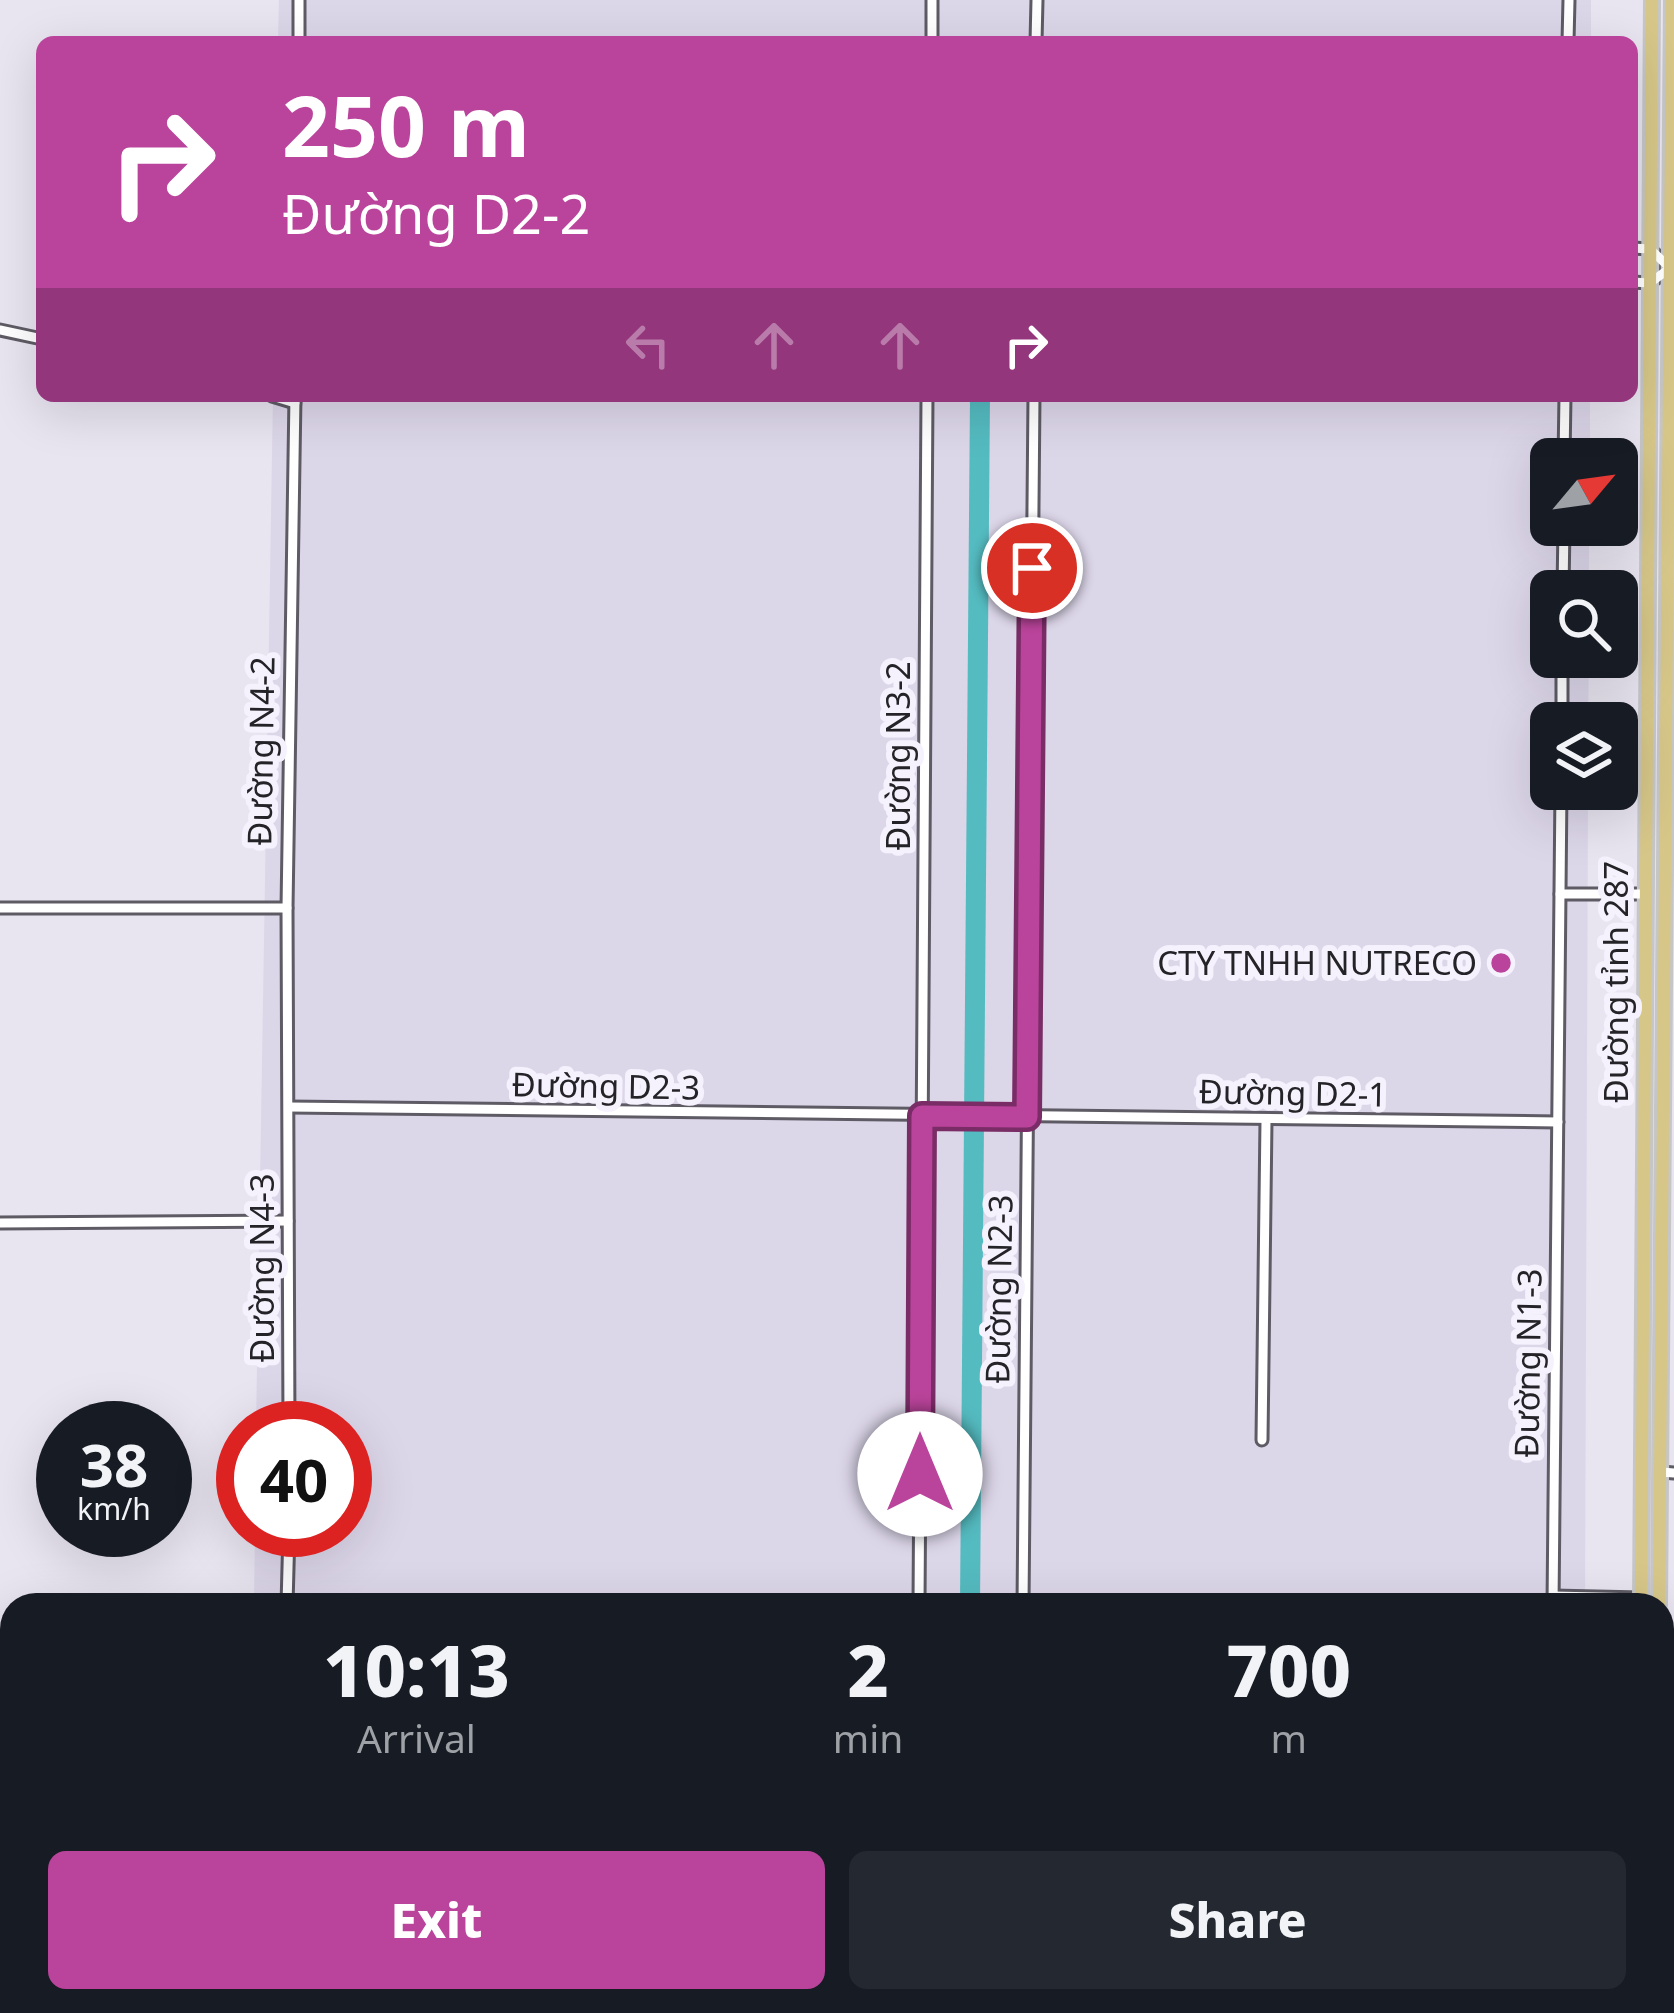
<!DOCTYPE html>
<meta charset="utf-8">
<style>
:root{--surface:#171b24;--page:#242831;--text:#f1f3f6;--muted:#9ea1a6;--accent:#ba449b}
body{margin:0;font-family:"Noto Sans",sans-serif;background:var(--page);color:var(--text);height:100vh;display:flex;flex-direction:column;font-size:45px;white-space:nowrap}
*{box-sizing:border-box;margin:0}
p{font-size:39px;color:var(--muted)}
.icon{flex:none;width:66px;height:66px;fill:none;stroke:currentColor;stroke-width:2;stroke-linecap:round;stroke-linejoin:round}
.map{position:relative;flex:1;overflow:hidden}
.panel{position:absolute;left:0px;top:1593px;width:1674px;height:420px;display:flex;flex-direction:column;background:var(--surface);border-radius:36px 36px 0 0;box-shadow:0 12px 48px #0002}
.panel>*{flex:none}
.top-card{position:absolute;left:36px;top:36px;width:1602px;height:366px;border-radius:18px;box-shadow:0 12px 48px #0002;background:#ba449b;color:#fff;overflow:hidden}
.needle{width:78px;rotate:61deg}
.controls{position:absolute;left:1530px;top:438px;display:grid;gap:24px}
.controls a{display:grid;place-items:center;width:108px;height:108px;border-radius:18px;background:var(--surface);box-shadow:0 12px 48px #0002;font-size:60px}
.speed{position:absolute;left:36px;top:1401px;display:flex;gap:24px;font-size:60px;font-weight:700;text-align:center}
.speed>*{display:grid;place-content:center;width:156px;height:156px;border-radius:50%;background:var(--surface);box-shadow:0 12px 48px #0002;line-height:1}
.speed small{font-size:30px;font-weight:400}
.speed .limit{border:18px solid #d22;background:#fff;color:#111}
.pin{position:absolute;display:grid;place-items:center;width:102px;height:102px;color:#fff;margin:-51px;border:6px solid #fff;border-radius:50%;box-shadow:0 3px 12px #0007}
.me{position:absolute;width:132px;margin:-66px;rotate:0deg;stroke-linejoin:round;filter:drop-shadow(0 0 9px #0008)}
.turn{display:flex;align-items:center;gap:42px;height:252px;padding:0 48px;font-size:54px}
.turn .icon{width:156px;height:156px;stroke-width:2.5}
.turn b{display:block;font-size:84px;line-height:102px}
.lanes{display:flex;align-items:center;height:114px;padding:0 48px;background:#0003;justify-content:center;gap:60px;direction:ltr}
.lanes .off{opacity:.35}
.eta{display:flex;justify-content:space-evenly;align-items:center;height:204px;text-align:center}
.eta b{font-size:72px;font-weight:800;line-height:84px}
.button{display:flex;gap:24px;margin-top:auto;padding:24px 48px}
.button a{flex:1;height:138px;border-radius:18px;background:var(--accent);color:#fff;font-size:48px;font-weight:800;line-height:138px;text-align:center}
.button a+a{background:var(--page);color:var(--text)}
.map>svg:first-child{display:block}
.built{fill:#dcd6e9}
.water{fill:#54bbc0}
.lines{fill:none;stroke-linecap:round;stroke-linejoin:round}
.stream{stroke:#54bbc0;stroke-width:3}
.minor-casing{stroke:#5e5b65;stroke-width:15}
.major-casing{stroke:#c6c6c7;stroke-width:18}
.minor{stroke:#fff;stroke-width:9}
.major{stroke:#d6c688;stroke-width:12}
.route-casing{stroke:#792c65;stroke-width:30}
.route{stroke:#ba449b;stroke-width:21}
.poi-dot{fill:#ba449b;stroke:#f5f1fd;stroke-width:4.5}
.labels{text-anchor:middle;stroke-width:12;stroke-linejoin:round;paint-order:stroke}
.street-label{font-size:33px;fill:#242327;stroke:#f5f1fd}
.poi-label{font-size:33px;fill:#242327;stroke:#f5f1fd;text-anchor:end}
</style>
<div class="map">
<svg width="1674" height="2013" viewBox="0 0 1674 2013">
<rect width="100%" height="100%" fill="#e8e4f0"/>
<g class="built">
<polygon points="279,0 1591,0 1591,42 278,42"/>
<polygon points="273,396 1590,396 1590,459 1551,459 1551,525 1589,525 1589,591 1551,591 1551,657 1589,657 1588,723 1551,723 1551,789 1588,789 1585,1605 254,1605 255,1530 345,1530 345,1428 256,1428"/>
<rect x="247" y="2001" width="1336" height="12"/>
</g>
<polygon class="water" points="970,396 990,396 980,1605 960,1605"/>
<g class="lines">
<polyline class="stream" points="238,2013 238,2001"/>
<defs>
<g id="minor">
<polyline points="299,0 299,42"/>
<polyline points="932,42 932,0"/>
<polyline points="1036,42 1037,0"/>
<polyline points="1568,42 1569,0"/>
<polyline points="1632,248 1650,249 1670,268"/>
<polyline points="1632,282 1650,283 1670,268"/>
<polyline points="0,330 42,339"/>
<polyline points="272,396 295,403"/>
<polyline points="1564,459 1565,396"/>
<polyline points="1563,591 1564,525"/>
<polyline points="1562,723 1562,657"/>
<polyline points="1560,894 1643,894"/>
<polyline points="0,908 287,908"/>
<polyline points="289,1107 1558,1122"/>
<polyline points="0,1223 288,1221"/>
<polyline points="289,1428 287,908 295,396"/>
<polyline points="1262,1440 1266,1120"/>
<polyline points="1662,1472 1674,1473"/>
<polyline points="1553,1596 1641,1598"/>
<polyline points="287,1605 289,1530"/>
<polyline points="919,1605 927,396"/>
<polyline points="1023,1605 1034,396"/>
<polyline points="1553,1605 1561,789"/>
<polyline points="913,2001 913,2013"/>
<polyline points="276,2013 276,2001"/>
<polyline points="1020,2013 1020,2001"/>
</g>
<g id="major">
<polyline points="1641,1605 1652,0"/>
<polyline points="1659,1605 1672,0"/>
<polyline points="1638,2013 1638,2001"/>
<polyline points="1657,2013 1657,2001"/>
</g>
</defs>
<use href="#minor" class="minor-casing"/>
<use href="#major" class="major-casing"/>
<use href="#minor" class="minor"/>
<use href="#major" class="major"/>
</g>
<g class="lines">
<defs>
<polyline id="route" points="920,1474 922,1116 1027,1117 1032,568"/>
</defs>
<use href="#route" class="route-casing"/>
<use href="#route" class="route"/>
</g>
<circle class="poi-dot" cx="1501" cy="963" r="12"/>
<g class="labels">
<g class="street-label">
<text transform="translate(261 751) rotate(-89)" y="12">Đường N4-2</text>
<text transform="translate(898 756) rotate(-90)" y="12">Đường N3-2</text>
<text transform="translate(1616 982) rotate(-90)" y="12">Đường tỉnh 287</text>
<text transform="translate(606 1086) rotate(1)" y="12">Đường D2-3</text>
<text transform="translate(1293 1093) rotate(1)" y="12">Đường D2-1</text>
<text transform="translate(262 1268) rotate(-90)" y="12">Đường N4-3</text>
<text transform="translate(999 1289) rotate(-89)" y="12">Đường N2-3</text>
<text transform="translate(1528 1363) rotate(-89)" y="12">Đường N1-3</text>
</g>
<g class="poi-label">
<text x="1477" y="975">CTY TNHH NUTRECO</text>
</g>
</g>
</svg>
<div class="controls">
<a><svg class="needle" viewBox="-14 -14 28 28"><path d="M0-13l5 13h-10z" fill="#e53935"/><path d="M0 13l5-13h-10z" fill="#9ea1a6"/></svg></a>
<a><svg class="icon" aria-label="search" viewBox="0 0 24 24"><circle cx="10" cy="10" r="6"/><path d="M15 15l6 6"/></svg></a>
<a><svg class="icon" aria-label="layers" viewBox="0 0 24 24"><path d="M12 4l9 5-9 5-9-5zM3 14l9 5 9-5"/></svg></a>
</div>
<div class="speed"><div>38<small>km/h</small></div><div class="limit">40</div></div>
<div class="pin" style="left:1032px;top:568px;background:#d93025"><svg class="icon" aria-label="arrive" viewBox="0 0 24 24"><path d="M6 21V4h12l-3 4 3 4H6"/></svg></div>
<svg class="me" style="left:920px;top:1474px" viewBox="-20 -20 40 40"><circle r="19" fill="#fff"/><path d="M0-13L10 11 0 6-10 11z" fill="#ba449b"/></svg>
<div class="top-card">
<div class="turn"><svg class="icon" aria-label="right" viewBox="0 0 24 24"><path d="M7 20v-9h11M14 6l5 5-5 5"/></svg><div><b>250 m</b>Đường D2-2</div></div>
<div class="lanes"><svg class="icon off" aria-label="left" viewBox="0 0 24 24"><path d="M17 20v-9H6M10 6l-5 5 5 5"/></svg><svg class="icon off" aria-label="ahead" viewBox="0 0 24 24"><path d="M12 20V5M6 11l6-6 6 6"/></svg><svg class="icon off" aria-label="ahead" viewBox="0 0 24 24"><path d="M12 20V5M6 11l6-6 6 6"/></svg><svg class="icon" aria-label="right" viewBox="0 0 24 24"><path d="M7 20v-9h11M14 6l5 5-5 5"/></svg></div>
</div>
<section class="panel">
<div class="eta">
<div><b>10:13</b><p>Arrival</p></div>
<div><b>2</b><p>min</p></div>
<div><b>700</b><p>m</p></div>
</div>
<div class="button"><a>Exit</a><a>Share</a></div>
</section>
</div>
